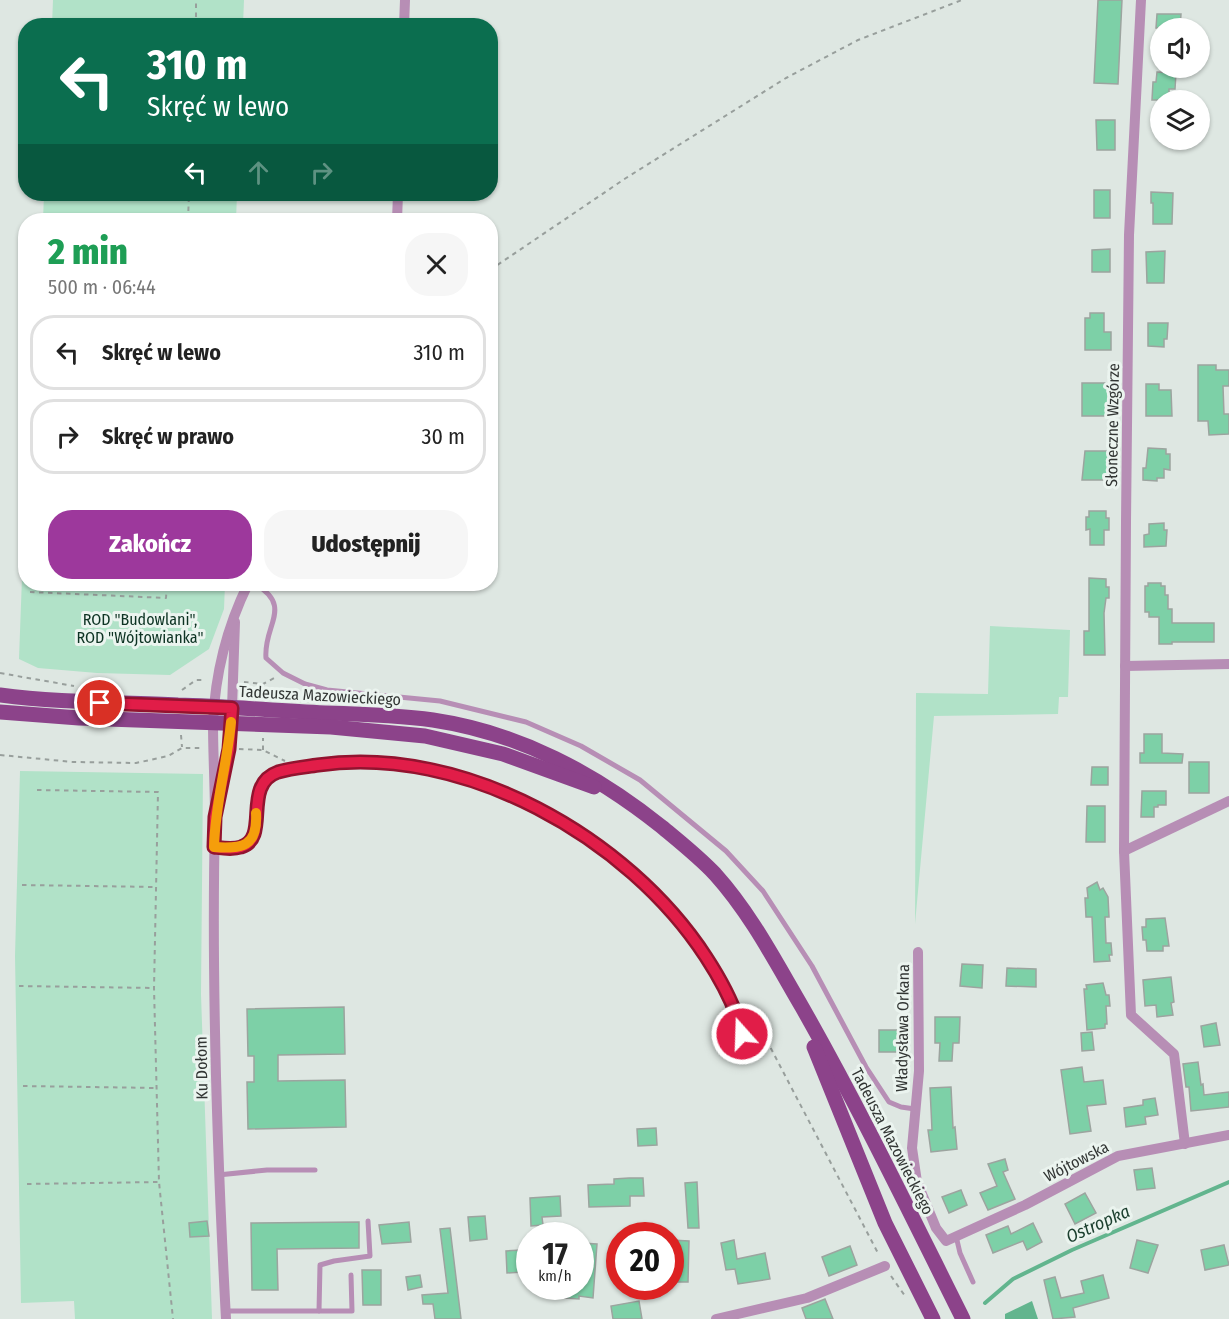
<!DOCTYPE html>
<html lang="pl">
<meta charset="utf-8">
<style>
:root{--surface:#fff;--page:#f6f6f6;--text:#222;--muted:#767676;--line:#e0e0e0;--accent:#9d389c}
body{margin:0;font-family:"Fira Sans Condensed",sans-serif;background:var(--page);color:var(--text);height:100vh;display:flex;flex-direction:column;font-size:22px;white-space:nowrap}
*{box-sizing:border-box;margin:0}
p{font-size:20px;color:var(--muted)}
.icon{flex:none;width:33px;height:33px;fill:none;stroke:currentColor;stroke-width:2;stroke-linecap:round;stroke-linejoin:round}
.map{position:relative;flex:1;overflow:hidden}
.drawer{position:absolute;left:18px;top:213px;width:480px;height:378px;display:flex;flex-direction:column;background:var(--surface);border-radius:24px;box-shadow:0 2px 4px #0004}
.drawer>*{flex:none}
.hud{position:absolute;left:18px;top:18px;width:480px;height:183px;border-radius:24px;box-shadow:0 2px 4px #0004;background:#0b6e4f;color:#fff;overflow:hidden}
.buttons{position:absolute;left:1150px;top:18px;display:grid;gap:12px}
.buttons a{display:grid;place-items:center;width:60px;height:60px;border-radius:50%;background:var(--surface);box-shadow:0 2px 4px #0004;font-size:30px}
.speed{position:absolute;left:516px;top:1222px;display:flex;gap:12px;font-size:30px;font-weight:700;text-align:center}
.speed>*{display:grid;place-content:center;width:78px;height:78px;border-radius:50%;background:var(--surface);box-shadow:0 2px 4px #0004;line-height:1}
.speed small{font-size:15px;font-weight:400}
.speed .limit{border:9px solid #d22;background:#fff;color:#111}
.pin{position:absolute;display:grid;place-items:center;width:51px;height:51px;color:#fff;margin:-26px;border:3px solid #fff;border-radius:50%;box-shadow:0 2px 6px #0007}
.me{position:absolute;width:66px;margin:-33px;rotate:340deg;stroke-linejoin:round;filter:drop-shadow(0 0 4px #0008)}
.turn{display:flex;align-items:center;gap:21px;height:126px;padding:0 30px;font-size:27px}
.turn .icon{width:78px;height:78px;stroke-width:2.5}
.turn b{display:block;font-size:42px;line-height:51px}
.lanes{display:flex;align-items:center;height:57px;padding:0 30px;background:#0003;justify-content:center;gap:30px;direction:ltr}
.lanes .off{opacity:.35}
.round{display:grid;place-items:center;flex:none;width:63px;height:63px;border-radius:24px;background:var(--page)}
.summary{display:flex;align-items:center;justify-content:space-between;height:102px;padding:0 30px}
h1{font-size:36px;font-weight:800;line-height:45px;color:#1e9e55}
.primary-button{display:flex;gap:12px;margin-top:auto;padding:12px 30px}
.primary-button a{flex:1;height:69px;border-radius:24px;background:var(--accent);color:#fff;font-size:24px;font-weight:800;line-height:69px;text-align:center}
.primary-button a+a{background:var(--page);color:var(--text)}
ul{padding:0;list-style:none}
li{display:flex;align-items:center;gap:18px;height:75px;margin:0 12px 9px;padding:0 18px;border:3px solid var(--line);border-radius:24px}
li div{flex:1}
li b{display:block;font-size:22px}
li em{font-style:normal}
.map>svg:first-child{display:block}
.green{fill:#b1e2c8}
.water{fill:#62b58e}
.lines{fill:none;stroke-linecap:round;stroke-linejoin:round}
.stream{stroke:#62b58e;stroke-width:4}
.building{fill:#7dd0a7;stroke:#9ca49f;stroke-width:1.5}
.path{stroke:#989f9c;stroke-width:2;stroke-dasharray:4.5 4.5;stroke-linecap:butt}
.service{stroke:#b78eb5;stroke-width:5}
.minor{stroke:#b78eb5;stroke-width:10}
.primary{stroke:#8c438a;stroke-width:15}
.route-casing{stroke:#92132f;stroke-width:15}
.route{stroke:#e11d48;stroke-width:10}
.slow{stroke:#f59e0b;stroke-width:10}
.labels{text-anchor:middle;stroke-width:6;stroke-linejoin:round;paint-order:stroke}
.street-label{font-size:16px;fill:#323634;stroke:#ebf4ef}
.park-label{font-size:16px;fill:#0d3323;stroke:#ebf4ef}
.water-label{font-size:18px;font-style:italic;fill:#1d4130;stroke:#ebf4ef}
</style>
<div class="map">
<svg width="1229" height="1319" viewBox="0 0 1229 1319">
<rect width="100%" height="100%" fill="#dee7e2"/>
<g class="green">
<polygon points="53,0 244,0 243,25 52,25"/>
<polygon points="44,194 237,194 236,220 43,220"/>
<polygon points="25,496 26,584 225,584 224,609 209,649 170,675 97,673 38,668 19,659"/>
<polygon points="990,626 1070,630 1068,697 1059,697 1058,714 934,716 915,924 916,693 988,694"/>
<polygon points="20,771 203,774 201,994 212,1319 75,1319 74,1301 21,1303 15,956"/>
</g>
<polygon class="water" points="1032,1301 1038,1319 1005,1319 1005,1314"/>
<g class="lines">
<polyline class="stream" points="985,1303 1013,1279 1072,1250 1229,1182"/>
</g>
<g class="building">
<polygon points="1098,0 1122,0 1118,84 1094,83"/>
<polygon points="1157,14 1181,14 1180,28 1156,28"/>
<polygon points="1157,72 1176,73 1175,89 1169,89 1169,100 1152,100 1153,82 1156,82"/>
<polygon points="1096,120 1115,120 1115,150 1097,150"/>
<rect x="1094" y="190" width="16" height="28"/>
<polygon points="1151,192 1173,193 1172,224 1153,224 1153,203 1151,203"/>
<polygon points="1110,249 1110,272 1092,272 1092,250"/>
<polygon points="1165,251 1164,283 1147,283 1146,252"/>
<polygon points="1090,313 1104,313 1104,332 1111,332 1111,350 1085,350 1085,318 1090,318"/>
<polygon points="1148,323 1168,323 1167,339 1164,339 1164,347 1148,346"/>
<polygon points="1198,365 1216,365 1216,370 1229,370 1229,386 1223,386 1224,414 1229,414 1229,434 1209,435 1208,421 1198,421"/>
<rect x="1082" y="383" width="28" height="33"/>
<polygon points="1146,384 1159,384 1159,390 1171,390 1172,416 1146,416"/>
<polygon points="1148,448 1166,449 1166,454 1170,454 1170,470 1164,469 1164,478 1157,478 1157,481 1143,480 1143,468 1146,468"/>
<polygon points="1085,451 1108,451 1109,480 1082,480"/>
<polygon points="1089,511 1106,511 1106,518 1109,518 1109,530 1104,530 1104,545 1090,545 1090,529 1086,530 1086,517 1089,517"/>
<polygon points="1164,523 1164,530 1167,530 1166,546 1144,547 1144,535 1149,534 1149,524"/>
<polygon points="1089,578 1106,579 1106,587 1109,587 1109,598 1106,598 1104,613 1105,655 1084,655 1084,631 1089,631"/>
<polygon points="1148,583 1161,583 1161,586 1165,586 1165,595 1168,595 1168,609 1172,609 1172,623 1214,623 1214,642 1172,642 1172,644 1159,644 1159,617 1149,617 1149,612 1145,612 1145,586 1148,586"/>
<polygon points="1144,734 1162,734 1162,753 1183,754 1182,763 1140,763 1140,753 1144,753"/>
<rect x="1189" y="762" width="20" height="31"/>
<polygon points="1092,767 1108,767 1108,785 1091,785"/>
<polygon points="1142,791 1166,791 1166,805 1158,805 1158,807 1154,807 1154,817 1141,817"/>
<polygon points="1087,806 1105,806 1105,842 1086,842"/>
<polygon points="1097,882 1100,890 1103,888 1108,897 1109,917 1105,917 1106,943 1111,943 1112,955 1109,955 1110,961 1094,962 1092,917 1086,917 1085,898 1088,898 1087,888"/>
<polygon points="1165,918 1169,946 1163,946 1163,951 1147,951 1146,940 1143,940 1142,927 1146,927 1146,919"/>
<polygon points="962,964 983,965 982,988 960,986"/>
<polygon points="1007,968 1036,969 1036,987 1006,986"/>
<polygon points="1171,977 1174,1002 1171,1003 1173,1015 1157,1017 1156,1005 1145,1006 1143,980"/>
<polygon points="1103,983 1106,995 1109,995 1110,1006 1106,1006 1107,1024 1105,1024 1105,1028 1087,1030 1084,989 1087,989 1086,985"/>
<polygon points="344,1007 345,1054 278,1055 278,1081 345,1080 346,1127 248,1129 247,1082 254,1082 254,1056 248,1056 247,1009"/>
<polygon points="935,1017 960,1017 959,1043 953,1043 952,1061 939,1061 940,1043 935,1043"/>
<polygon points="1216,1023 1220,1045 1204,1047 1201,1026"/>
<rect x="879" y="1030" width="23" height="22"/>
<polygon points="1092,1032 1094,1050 1082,1051 1081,1033"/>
<polygon points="1198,1062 1201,1085 1203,1084 1204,1095 1229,1092 1229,1107 1191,1111 1189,1087 1186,1087 1183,1064"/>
<polygon points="1082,1067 1084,1082 1103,1080 1106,1104 1087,1106 1091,1131 1070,1134 1061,1070"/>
<polygon points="951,1087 953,1128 955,1127 957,1149 931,1152 928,1130 932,1130 930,1088"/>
<polygon points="1155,1098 1158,1115 1145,1117 1146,1124 1126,1127 1124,1108 1143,1105 1143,1100"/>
<polygon points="656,1128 657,1145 638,1146 637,1129"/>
<polygon points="1005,1159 1008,1170 1003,1172 1015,1199 988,1210 980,1193 997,1186 988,1164"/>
<polygon points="1152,1168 1155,1188 1137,1190 1134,1170"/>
<polygon points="629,1178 643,1178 644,1196 630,1196 630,1206 589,1207 588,1185 614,1184 614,1179"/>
<polygon points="697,1182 699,1228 688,1228 685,1183"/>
<polygon points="961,1190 967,1205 949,1213 942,1197"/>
<polygon points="1085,1193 1096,1213 1075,1224 1065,1204"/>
<polygon points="560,1196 561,1216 542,1217 543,1225 531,1226 530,1198"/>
<polygon points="485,1216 487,1239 470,1241 468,1217"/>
<polygon points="207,1221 209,1236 190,1237 189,1223"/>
<polygon points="359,1222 359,1248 277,1249 278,1290 252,1290 251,1223"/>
<polygon points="409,1222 411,1242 382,1244 379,1225"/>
<polygon points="1033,1223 1042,1242 1027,1250 1023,1241 993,1253 986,1235 1008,1226 1011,1234"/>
<polygon points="450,1228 461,1319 435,1319 433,1304 423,1304 422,1295 448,1293 440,1229"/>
<polygon points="670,1240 689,1241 688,1282 670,1282"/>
<polygon points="734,1240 737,1259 765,1253 770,1279 738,1284 735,1269 726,1270 721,1243"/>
<polygon points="1137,1240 1158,1245 1148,1273 1130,1268"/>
<polygon points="580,1243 597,1244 593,1298 579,1296 579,1299 565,1298 566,1295 559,1295 559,1287 580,1287"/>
<polygon points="1224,1245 1229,1265 1205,1270 1201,1250"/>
<polygon points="850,1246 857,1265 829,1276 822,1257"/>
<polygon points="520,1250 522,1272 507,1273 506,1251"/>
<polygon points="362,1270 381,1270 381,1305 363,1305"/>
<polygon points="420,1275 422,1287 408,1290 406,1277"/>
<polygon points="1103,1275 1109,1298 1073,1308 1075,1317 1053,1319 1044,1280 1055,1277 1061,1298 1084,1293 1081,1281"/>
<polygon points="825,1299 833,1319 806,1319 802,1308"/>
<polygon points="639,1301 642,1319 613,1319 611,1306"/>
</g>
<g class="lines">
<g class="path">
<polyline points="196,26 196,0"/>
<polyline points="188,220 189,194"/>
<polyline points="490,270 626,178 786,78 858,40 962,0"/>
<polyline points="30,592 166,598 167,584"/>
<polyline points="0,673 74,686"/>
<polyline points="244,682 263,684 276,677"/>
<polyline points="263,684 263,696"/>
<polyline points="182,690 196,680 205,680"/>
<polyline points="181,735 182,747"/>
<polyline points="239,749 263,750 285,761"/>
<polyline points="263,750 263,738"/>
<polyline points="0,755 73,762 136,763 168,756 182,748 201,748"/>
<polyline points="37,790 158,792 154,988 159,1182 173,1319"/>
<polyline points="22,885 156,887"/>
<polyline points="19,986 154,988"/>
<polyline points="749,1038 763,1038 767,1041 879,1255"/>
<polyline points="23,1086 157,1088"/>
<polyline points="27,1184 159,1182"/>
<polyline points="891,1276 905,1296"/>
</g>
<g class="service">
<path d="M255,584C294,607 263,625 266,658L283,673L305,684L327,690L440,701L526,722L581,746L640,780L726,851L763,891L812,966L866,1067L889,1102L901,1107L915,1109"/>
<path d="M214,847C222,848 232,850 241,847C271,838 241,785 278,772C290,769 302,768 314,766C330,764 347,761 364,761C469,762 603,830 671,910C688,930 706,952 719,976C727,992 733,1009 740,1026L742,1034L737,1047"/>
<polyline points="218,1175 267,1170 315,1170"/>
<polyline points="956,1236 960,1253 973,1282"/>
<polyline points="225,1311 352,1311 351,1275"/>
<polyline points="319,1311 320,1265 334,1261 370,1256 368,1221"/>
</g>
<g class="minor">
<polyline points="1141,0 1129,235 1126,522 1124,851 1131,1015 1174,1054 1185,1144"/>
<polyline points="404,26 405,0"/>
<polyline points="397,220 398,194"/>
<polyline points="1125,666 1229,664"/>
<polyline points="219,797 229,749 232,708 235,622"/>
<polyline points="1124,851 1229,801"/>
<polyline points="918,952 919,1071 912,1148 917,1182 936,1228 946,1241 1025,1205 1118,1156 1229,1135"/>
<path d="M226,1319C217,1152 211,986 215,819C215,787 213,755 213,723C215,675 227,627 248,584"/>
<polyline points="716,1319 807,1298 885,1266"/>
</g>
<g class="primary">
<path d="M0,695C59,703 119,702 178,705C227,706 276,711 325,713C361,714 398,715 433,720C520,733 594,773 662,827C680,842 699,857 715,874C751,914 775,961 802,1007C860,1109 911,1215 963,1319"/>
<polyline points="0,712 79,718 331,727 425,736 503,754 594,787"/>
<polyline points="814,1047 885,1223 933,1319"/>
</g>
</g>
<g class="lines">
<defs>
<path id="route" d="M100,703L232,708L229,749L215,817L214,847C222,848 232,850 241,847C271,838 241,785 278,772C291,768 305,767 318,765C463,744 628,837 706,957C721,980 736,1007 742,1034"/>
</defs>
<use href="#route" class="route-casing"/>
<use href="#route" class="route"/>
<path class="slow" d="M231,722C227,765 215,804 214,847C242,849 258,847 256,813"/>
</g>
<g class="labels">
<g class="street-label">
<text transform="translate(1112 425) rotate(-89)" y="6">Słoneczne Wzgórze</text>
<text transform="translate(320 695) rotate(3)" y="6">Tadeusza Mazowieckiego</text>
<text transform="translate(902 1028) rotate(-89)" y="6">Władysława Orkana</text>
<text transform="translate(201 1068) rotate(-91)" y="6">Ku Dołom</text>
<text transform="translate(893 1141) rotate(63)" y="6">Tadeusza Mazowieckiego</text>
<text transform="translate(1076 1161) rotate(-27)" y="6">Wójtowska</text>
</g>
<g class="park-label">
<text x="140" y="625">ROD "Budowlani",<tspan x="140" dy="18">ROD "Wójtowianka"</tspan></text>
</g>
<g class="water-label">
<text transform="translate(1098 1224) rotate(-24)" y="6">Ostropka</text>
</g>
</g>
</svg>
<div class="buttons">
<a><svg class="icon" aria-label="sound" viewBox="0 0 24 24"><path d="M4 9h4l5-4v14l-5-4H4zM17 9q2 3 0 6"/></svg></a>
<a><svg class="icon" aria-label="layers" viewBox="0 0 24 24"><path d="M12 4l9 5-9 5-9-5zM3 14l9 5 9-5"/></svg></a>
</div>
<div class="speed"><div>17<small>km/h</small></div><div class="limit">20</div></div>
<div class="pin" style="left:100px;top:703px;background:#d93025"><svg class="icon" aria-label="arrive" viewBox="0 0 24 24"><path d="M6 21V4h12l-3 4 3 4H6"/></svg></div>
<svg class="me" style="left:742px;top:1034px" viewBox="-20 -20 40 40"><circle r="17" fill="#e11d48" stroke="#fff" stroke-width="3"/><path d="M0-11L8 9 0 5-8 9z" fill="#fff"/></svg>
<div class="hud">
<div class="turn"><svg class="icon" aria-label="left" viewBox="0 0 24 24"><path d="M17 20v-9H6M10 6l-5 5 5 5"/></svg><div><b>310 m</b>Skręć w lewo</div></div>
<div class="lanes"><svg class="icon" aria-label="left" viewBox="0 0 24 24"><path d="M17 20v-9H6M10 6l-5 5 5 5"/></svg><svg class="icon off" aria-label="ahead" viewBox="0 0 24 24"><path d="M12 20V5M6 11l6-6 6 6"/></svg><svg class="icon off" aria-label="right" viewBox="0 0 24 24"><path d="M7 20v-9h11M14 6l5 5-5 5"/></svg></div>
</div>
<section class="drawer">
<div class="summary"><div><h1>2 min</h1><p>500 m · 06:44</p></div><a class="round"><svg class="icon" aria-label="close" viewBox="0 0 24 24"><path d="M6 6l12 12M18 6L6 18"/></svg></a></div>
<ul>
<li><svg class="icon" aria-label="left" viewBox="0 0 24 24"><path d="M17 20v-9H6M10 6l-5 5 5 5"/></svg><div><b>Skręć w lewo</b></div><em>310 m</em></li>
<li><svg class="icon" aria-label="right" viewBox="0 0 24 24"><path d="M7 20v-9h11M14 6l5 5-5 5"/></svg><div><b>Skręć w prawo</b></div><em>30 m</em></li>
</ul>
<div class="primary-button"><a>Zakończ</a><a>Udostępnij</a></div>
</section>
</div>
